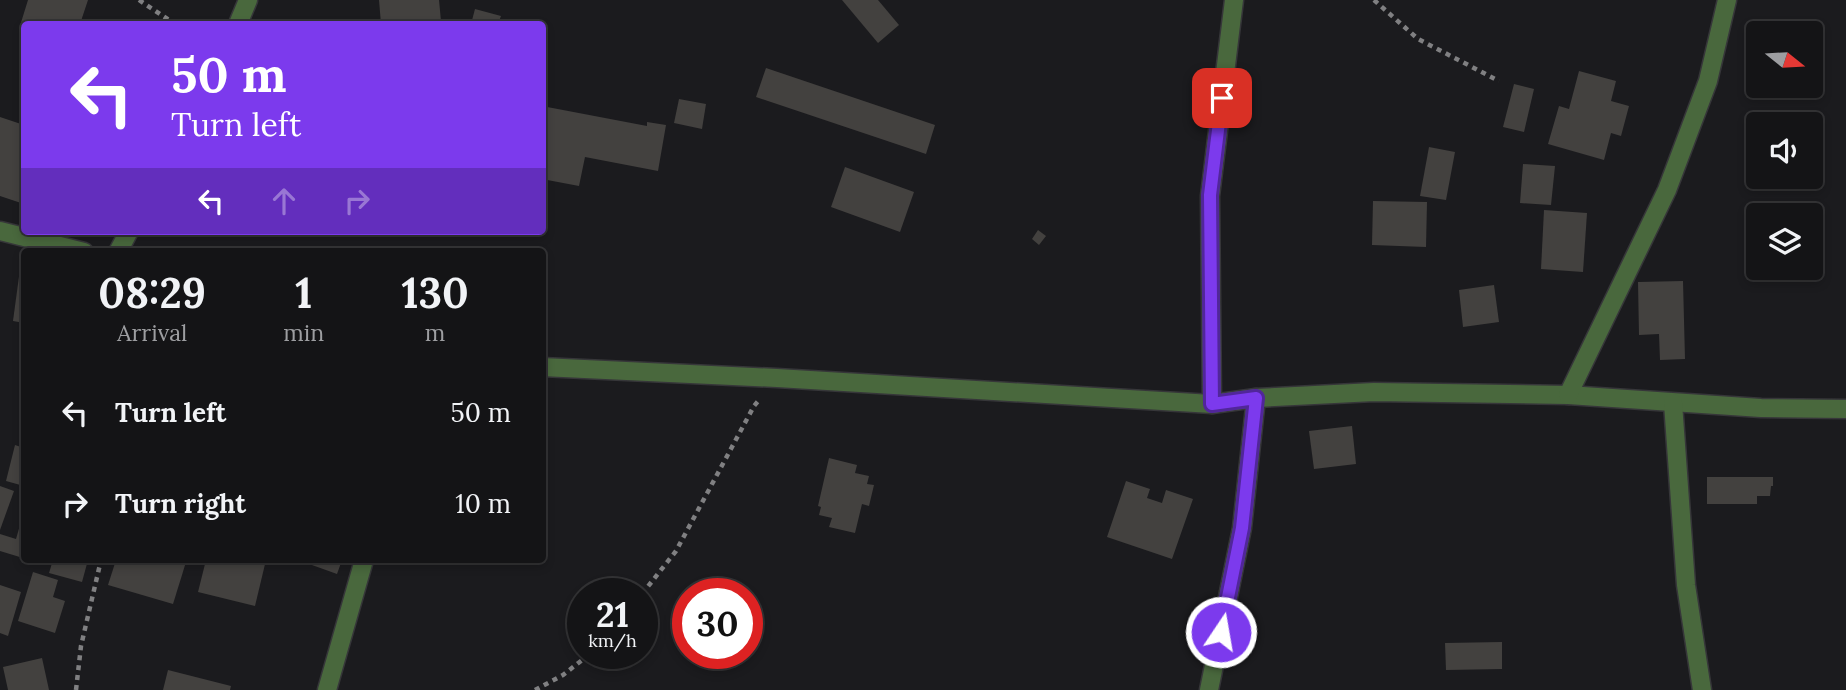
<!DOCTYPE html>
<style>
:root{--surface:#141416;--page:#212123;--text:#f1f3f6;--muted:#9d9ea1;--line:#333335}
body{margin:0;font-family:Lora,serif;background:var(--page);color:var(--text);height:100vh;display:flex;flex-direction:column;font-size:26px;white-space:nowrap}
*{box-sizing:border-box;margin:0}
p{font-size:23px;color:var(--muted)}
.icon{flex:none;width:38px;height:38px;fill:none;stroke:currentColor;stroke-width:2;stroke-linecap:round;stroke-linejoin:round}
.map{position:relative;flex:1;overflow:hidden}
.details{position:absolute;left:21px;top:248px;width:525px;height:315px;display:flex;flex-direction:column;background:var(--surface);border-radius:7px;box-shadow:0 4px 10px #0003,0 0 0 2px var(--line)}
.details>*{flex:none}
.guide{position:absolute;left:21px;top:21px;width:525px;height:214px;border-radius:7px;box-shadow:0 4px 10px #0003,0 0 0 2px var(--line);background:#7c3aed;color:#fff;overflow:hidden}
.needle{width:46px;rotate:108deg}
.controls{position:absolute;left:1746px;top:21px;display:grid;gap:14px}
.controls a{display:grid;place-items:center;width:77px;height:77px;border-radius:7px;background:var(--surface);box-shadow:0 4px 10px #0003,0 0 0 2px var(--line);font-size:35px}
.speed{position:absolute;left:567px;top:578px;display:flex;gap:14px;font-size:35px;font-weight:700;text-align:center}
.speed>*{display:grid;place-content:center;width:91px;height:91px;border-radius:50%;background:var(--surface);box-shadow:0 4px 10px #0003,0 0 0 2px var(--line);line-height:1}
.speed small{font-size:18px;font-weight:400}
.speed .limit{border:10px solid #d22;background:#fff;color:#111}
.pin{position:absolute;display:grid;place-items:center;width:60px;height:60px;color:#fff;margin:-30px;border-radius:14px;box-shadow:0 4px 10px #0006}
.me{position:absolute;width:77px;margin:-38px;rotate:12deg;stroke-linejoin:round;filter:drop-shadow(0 0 5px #0008)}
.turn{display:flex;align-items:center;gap:24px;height:147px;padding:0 35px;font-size:32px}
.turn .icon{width:91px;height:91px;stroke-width:2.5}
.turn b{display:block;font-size:49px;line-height:60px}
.lanes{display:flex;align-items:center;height:66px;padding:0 35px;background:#0003;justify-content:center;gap:35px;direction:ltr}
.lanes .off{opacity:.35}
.eta{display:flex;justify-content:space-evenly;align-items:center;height:119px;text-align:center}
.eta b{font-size:42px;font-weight:700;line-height:49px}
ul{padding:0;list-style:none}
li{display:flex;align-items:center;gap:21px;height:91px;padding:0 35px}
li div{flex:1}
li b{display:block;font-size:26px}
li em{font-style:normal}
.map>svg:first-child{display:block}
.building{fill:#43413f}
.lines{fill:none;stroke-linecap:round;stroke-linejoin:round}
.minor-casing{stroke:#363639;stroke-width:21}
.path{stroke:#808082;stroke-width:4.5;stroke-dasharray:5 5;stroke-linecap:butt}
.minor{stroke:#49683d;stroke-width:18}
.route-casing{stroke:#51269a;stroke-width:18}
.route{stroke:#7c3aed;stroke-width:12}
</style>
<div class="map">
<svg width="1846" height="690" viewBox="0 0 1846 690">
<rect width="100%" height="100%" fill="#1b1b1e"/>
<g class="building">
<polygon points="28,0 88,0 80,24 24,24 24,31 19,29"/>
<polygon points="379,0 439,0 441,21 381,24"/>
<polygon points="842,0 878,0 899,25 878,43"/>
<polygon points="475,9 501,16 498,24 471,24"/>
<polygon points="766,68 935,125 926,154 756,97"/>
<polygon points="1579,71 1616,81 1611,101 1629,106 1621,136 1611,133 1604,160 1548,144 1559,106 1569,109"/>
<polygon points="1514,84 1534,89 1524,132 1503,127"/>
<polygon points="679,99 706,104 702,129 674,123"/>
<polygon points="542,106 647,126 647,122 666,125 658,171 585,157 579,186 542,179"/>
<polygon points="0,117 24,125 24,204 0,196"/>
<polygon points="1429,147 1455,152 1446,200 1420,196"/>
<polygon points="1523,164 1555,166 1551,205 1520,203"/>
<polygon points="845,167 914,192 900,232 831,207"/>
<polygon points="1373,201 1427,202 1426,247 1372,245"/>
<polygon points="1544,210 1587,213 1583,272 1541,269"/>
<polygon points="1038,230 1046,236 1039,245 1032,239"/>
<polygon points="20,269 24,269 24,323 13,321"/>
<polygon points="1683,281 1685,359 1660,360 1659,334 1639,335 1638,282"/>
<polygon points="1494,285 1499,322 1463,327 1459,290"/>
<polygon points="1352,426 1356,464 1314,469 1309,431"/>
<polygon points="15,445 24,448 24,486 6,481"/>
<polygon points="829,458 857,465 855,473 869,476 867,484 874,485 869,506 862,504 855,533 829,527 832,518 819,515 821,507 818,506"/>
<polygon points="1707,477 1773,477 1773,486 1771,486 1770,496 1757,496 1757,504 1707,504"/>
<polygon points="1126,481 1150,489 1147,498 1162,503 1166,490 1193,499 1172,559 1107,537"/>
<polygon points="0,486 14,491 0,530"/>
<polygon points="22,518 24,518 23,558 0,551 0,534 16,539"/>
<polygon points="53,560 88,560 82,582 49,573"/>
<polygon points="116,560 177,560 186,562 173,604 108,585"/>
<polygon points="206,560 266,560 255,606 198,592"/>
<polygon points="298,560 342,560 337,574"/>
<polygon points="33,572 58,580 53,597 65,601 55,633 18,621"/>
<polygon points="0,585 21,592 8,636 0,633"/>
<polygon points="1502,642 1502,669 1446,670 1445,643"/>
<polygon points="42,658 49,690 8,690 3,667"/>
<polygon points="168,670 231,686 230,690 163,690"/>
</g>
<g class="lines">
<defs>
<g id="minor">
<polyline points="238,24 248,0"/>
<polyline points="0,231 84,252"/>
<polyline points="118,252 129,231"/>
<polyline points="542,367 777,378 1212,404 1256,398 1374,392 1568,395 1761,408 1846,409"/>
<polyline points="1568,395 1667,190 1708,81 1727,0"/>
<polyline points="1673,403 1686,585 1702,690"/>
<polyline points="1212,404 1210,196 1234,0"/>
<polyline points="327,690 364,560"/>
<polyline points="1209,690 1242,528 1256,398"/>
</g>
</defs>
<use href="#minor" class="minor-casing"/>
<g class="path">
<polyline points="139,0 175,24"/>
<polyline points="1374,0 1418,39 1499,81"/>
<polyline points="642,594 676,551 754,406 759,400"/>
<polyline points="76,690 81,646 101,560"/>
<polyline points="535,690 563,675 591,653"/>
</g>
<use href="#minor" class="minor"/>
</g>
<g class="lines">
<defs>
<polyline id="route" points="1221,632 1242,528 1256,398 1212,404 1210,195 1222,98"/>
</defs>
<use href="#route" class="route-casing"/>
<use href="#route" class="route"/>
</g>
</svg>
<div class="controls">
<a><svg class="needle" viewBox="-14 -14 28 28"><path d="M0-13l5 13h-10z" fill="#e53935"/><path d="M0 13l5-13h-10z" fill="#9d9ea1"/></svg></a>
<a><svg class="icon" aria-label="sound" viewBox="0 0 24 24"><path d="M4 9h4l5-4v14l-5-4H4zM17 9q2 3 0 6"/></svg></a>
<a><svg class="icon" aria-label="layers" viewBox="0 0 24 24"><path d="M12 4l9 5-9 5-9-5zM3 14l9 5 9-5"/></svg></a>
</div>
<div class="speed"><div>21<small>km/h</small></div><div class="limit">30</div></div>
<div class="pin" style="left:1222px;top:98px;background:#d93025"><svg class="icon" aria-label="arrive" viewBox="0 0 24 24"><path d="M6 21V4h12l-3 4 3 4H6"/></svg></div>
<svg class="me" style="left:1221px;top:632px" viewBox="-20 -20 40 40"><circle r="17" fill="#7c3aed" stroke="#fff" stroke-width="3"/><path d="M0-11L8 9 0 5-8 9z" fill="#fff"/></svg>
<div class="guide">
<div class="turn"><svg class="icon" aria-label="left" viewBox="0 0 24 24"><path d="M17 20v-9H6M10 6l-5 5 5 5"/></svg><div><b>50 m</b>Turn left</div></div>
<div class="lanes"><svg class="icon" aria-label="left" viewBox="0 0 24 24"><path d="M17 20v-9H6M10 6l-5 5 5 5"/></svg><svg class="icon off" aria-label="ahead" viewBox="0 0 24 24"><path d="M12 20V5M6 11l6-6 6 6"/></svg><svg class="icon off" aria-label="right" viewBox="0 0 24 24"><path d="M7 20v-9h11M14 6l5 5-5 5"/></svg></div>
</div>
<section class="details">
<div class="eta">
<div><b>08:29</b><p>Arrival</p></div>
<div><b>1</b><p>min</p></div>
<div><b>130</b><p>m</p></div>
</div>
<ul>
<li><svg class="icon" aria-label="left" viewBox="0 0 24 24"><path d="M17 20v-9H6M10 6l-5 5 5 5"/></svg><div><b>Turn left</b></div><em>50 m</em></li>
<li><svg class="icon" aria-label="right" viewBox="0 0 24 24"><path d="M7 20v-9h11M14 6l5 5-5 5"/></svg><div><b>Turn right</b></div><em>10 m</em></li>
</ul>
</section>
</div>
